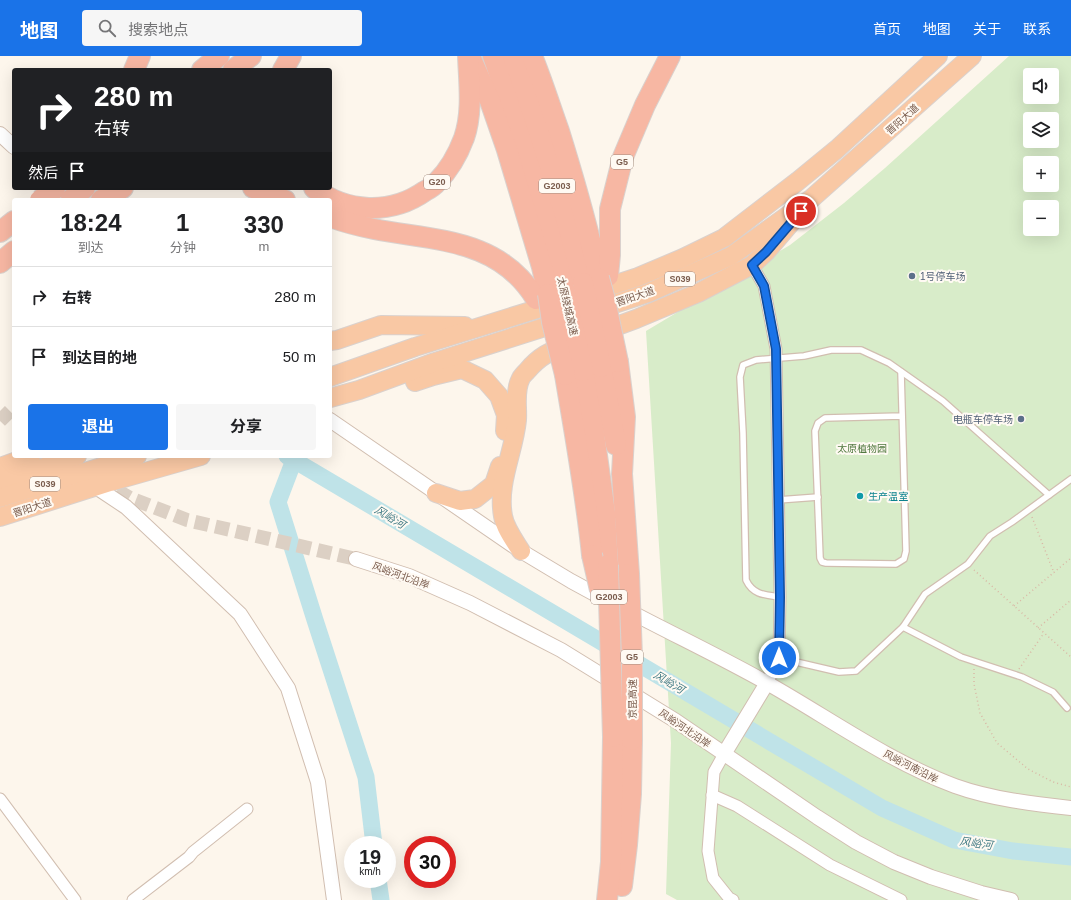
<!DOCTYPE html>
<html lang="zh">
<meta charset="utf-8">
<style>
:root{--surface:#fff;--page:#f6f6f6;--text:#202124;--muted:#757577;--line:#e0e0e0;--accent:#1a73e8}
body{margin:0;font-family:Arial,"Noto Sans SC",sans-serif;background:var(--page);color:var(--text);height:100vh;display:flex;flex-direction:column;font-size:15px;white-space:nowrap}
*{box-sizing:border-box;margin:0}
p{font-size:13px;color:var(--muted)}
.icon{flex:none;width:22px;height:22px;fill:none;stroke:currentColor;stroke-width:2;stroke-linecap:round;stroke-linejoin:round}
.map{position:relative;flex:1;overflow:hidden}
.details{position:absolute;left:12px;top:142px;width:320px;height:260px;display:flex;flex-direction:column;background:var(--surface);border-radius:4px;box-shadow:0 4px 16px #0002}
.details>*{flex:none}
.top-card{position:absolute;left:12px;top:12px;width:320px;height:122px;border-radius:4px;box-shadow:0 4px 16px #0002;background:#202124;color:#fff;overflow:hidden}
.tools{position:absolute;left:1023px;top:12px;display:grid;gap:8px}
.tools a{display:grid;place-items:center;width:36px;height:36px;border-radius:4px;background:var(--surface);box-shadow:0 4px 16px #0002;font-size:20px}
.speed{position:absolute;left:344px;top:780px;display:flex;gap:8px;font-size:20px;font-weight:700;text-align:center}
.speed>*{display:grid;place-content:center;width:52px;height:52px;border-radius:50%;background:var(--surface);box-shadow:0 4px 16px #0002;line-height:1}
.speed small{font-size:10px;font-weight:400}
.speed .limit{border:6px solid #d22;background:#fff;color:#111}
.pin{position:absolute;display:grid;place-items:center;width:34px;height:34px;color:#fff;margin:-17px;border:2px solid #fff;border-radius:50%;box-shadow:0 1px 4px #0007}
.me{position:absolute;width:44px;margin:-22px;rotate:0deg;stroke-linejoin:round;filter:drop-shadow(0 0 3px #0008)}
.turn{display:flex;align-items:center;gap:14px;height:84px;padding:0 16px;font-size:18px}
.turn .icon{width:52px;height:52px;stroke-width:2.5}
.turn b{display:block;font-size:28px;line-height:34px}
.then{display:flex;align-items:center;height:38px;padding:0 16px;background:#0003;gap:8px;font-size:15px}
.eta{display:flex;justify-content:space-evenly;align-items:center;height:68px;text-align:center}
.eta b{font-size:24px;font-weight:700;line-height:28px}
.action{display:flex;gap:8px;margin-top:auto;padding:8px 16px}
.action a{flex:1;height:46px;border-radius:4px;background:var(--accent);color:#fff;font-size:16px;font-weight:700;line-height:46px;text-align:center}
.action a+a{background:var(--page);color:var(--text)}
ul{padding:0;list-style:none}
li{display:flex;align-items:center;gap:12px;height:60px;padding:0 16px;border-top:1px solid var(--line)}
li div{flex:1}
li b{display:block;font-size:15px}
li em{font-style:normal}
header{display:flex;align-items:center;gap:24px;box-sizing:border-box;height:56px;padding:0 20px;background:var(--accent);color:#fff}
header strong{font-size:19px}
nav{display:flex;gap:22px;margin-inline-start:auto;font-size:14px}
.search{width:280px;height:36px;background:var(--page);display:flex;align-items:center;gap:10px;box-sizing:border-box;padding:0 14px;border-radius:4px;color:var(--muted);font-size:15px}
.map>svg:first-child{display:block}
.green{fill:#d8ecc9;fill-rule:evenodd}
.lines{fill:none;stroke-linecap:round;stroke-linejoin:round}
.river{stroke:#bfe3e8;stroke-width:17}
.tertiary-tunnel{stroke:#dcd0c4;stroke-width:14;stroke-dasharray:14 7;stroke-linecap:butt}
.service-casing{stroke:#d1beb0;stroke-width:8}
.minor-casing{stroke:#d1beb0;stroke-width:13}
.tertiary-casing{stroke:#d1beb0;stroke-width:16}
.trunk-casing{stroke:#dad1cd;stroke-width:20}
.motorway-casing{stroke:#dad1cd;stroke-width:22}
.path{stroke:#d9b8a5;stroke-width:1.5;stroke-dasharray:1 3;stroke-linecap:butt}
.service{stroke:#fff;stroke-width:5.5}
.minor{stroke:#fff;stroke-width:11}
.tertiary{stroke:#fff;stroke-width:14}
.trunk{stroke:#f9c8a4;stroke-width:18}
.motorway{stroke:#f7b7a3;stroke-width:20}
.motorway-bridge-casing{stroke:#dad1cd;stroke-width:22;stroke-linecap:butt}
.motorway-bridge{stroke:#f7b7a3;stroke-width:20}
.route-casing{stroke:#114b97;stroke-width:10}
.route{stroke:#1a73e8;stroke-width:7}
.service-dot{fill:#5c6f8a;stroke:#fffaf3;stroke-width:1.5}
.culture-dot{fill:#0f9aa8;stroke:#fffaf3;stroke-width:1.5}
.labels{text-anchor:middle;stroke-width:4;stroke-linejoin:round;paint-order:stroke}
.shield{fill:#fffaf3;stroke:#a28b7f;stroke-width:1}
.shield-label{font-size:9px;font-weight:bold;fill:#7a5c4d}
.street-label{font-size:10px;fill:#7a5c4d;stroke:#fffaf3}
.service-label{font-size:10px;fill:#4e5e75;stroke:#fffaf3;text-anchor:start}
.park-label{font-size:10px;fill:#537a41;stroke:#fffaf3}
.culture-label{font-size:10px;fill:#0d838f;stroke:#fffaf3;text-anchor:start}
.water-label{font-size:11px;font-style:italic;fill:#437c86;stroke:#fffaf3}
</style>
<header>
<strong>地图</strong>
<div class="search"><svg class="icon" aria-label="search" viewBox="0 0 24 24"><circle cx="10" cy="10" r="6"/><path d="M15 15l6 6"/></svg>搜索地点</div>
<nav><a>首页</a><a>地图</a><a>关于</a><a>联系</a></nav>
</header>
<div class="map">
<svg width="1071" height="844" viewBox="0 0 1071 844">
<rect width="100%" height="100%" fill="#fdf6ec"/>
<path class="green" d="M1009,0H1071V844H677L666,838L671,687L646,275L790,189L844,147L885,112ZM1030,19H1052V41H1030ZM1030,63H1052V85H1030ZM1030,107H1052V129H1030ZM1030,151H1052V173H1030Z"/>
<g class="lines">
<g class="river">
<polyline points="287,400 882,752 954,784 1013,795 1071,801"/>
<polyline points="294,404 278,446 315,564 366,721 374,789"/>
<polyline points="378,823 381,844"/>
</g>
<g class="tertiary-tunnel">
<polyline points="0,355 14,369"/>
<polyline points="99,424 130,442 187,464 356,503"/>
</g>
<defs>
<g id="service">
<polyline points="901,316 906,495 904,503 896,508 826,507 822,506 820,502 815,375 818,367 825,362 902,360"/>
<polyline points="778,444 818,441"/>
<path d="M780,541C765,539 753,539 746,524L743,377L740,321L743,309L756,304L804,300L831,294H861L889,307L943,345L1049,439"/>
<polyline points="903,571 961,601 1022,621 1053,636 1067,652"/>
<polyline points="779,602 839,616 856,615 903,571 925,538 968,508 990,480 1012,466 1071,423"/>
</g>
<g id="minor">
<polyline points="752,209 764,230 776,293 780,541 779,602 767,627"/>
<polyline points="724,698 714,716 708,795 713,822 729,842 733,844"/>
<polyline points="712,739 737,750 830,809 901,844"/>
<polyline points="0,743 75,844"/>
<polyline points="133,844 189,801 193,796 247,753"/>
</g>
<g id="tertiary">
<polyline points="0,78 14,91"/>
<polyline points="330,364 521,495 571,525 606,544"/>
<polyline points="96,431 126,451 240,558 288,632 318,726 334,844"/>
<polyline points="356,503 409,520 470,547 561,594 676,665 817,761 856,786 894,806 931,821 981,837 1011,844"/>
<path d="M625,553C672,578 721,601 767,627C829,662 888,705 955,730C991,743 1034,748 1071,752"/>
<polyline points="724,698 767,627"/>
</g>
<g id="trunk">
<polyline points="589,237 638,221 683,202 724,182 798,125 837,93 938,0"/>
<polyline points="593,255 648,237 731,200 811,143 972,0"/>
<polyline points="598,277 636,263 698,237 752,209 766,196 795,162"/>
<polyline points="330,285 337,284 381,269 465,270"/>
<polyline points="330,321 415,291 563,245"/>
<polyline points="415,326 433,320 462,313 485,324 499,340 506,359 505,375"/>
<polyline points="330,342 359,334 435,306 567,264"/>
<polyline points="0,411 31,400"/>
<polyline points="0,426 77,400"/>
<polyline points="436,437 460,445 475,443 494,428 500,410"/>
<polyline points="0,442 137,400"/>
<polyline points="0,461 110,426 201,400"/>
<path d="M521,495C514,484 505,472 503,460C497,427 514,396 517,364C518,351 514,335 521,322C522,320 525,317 527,315C541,298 552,295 572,287"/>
</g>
<g id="motorway">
<path d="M493,0C513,57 534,114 550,172C555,192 560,212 564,232"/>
<path d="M513,0C540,76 564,149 583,227"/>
<path d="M532,0C542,24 550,50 559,75C574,123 588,172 599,222"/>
<polyline points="472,5 490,45 507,94 542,211 548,238"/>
<polyline points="134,14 140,0"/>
<polyline points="202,14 219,0"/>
<polyline points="233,14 251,0"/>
<polyline points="283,14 291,0"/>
<polyline points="253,132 285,144"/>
<path d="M314,132C346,157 391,159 425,135C429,133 434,130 437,126C449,114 458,98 464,82C473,56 469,27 468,0"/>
<polyline points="70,144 85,132"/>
<polyline points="101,144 123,132"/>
<path d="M330,161C344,166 359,170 374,173C435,185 499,182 536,243"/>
<polyline points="0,176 14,165"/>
<polyline points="0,207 14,195"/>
<polyline points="608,220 610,199 610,153 623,101 645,49 670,0"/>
<polyline points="618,306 625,361 622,418 629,518"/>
<polyline points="601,311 616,389"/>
<polyline points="583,315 594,378 605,457 608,509"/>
<path d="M565,319C575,379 586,439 592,499"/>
<polyline points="622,830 627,789 631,738 632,684"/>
<polyline points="607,844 611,806 613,681"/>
</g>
</defs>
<use href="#service" class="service-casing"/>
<use href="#minor" class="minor-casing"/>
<use href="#tertiary" class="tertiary-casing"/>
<use href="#trunk" class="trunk-casing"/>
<use href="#motorway" class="motorway-casing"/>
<g class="path">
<polyline points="1032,461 1054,517"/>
<polyline points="974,514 1071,601"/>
<polyline points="1014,550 1071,502"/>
<polyline points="1038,572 1071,544"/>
<polyline points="974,613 974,628 980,657 997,687 1028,713 1053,726 1071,731"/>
<polyline points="1019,613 1044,577"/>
</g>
<use href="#service" class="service"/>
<use href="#minor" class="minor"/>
<use href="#tertiary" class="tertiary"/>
<use href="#trunk" class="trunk"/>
<use href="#motorway" class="motorway"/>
<defs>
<g id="motorway-bridge">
<polyline points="40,144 55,133"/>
<polyline points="599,222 605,244 618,306"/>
<polyline points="583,227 601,311"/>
<polyline points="564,232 583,315"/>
<polyline points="548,238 552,266 565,319"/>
<polyline points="592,499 600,534"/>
<polyline points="608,509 613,681"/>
<polyline points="629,518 632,601 632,684"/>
</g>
</defs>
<use href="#motorway-bridge" class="motorway-bridge-casing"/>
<use href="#motorway-bridge" class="motorway-bridge"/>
</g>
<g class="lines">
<defs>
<polyline id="route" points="779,602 780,541 776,293 764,230 752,209 766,196 801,155"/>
</defs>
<use href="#route" class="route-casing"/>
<use href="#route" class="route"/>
</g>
<g class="service-dot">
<circle cx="912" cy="220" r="4"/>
<circle cx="1021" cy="363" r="4"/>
</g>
<circle class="culture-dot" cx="860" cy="440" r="4"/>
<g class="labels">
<g class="shield">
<rect x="611" y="99" width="22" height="14" rx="3"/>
<rect x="424" y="119" width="26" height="14" rx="3"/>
<rect x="539" y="123" width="36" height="14" rx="3"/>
<rect x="665" y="216" width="30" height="14" rx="3"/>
<rect x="30" y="421" width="30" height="14" rx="3"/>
<rect x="591" y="534" width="36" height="14" rx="3"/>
<rect x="621" y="594" width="22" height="14" rx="3"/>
</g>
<g class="shield-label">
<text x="622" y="109">G5</text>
<text x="437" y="129">G20</text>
<text x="557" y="133">G2003</text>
<text x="680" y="226">S039</text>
<text x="45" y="431">S039</text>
<text x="609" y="544">G2003</text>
<text x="632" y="604">G5</text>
</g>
<g class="street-label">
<text transform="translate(902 63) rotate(-42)" y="4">晋阳大道</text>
<text transform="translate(635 240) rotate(-19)" y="4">晋阳大道</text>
<text transform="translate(568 250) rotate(77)" y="4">太原绕城高速</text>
<text transform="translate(32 451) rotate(-18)" y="4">晋阳大道</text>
<text transform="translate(401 519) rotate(20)" y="4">风峪河北沿岸</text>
<text transform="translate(632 643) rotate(-90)" y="4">京昆高速</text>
<text transform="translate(685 672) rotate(34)" y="4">风峪河北沿岸</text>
<text transform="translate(911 710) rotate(27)" y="4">风峪河南沿岸</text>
</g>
<g class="service-label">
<text x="920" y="224">1号停车场</text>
<text x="1013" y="367" text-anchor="end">电瓶车停车场</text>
</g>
<g class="park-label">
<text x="862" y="396">太原植物园</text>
</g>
<g class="culture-label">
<text x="868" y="444">生产温室</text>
</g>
<g class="water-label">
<text transform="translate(390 461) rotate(31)" y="4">风峪河</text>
<text transform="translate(669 626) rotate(31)" y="4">风峪河</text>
<text transform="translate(976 787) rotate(8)" y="4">风峪河</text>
</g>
</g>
</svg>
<div class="tools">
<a><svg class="icon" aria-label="sound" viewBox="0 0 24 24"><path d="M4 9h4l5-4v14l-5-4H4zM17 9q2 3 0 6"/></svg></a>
<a><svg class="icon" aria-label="layers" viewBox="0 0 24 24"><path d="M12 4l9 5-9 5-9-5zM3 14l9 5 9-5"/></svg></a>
<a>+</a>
<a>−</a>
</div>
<div class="speed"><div>19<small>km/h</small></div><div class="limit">30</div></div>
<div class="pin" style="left:801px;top:155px;background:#d93025"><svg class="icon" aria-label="arrive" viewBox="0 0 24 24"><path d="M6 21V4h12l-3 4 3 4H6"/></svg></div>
<svg class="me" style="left:779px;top:602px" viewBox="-20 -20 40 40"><circle r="17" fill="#1a73e8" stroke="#fff" stroke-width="3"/><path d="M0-11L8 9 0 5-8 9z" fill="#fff"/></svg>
<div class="top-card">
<div class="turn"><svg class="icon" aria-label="right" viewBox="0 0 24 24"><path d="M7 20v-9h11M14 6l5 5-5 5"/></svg><div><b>280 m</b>右转</div></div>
<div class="then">然后<svg class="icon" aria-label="arrive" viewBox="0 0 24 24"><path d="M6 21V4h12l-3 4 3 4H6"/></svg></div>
</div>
<section class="details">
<div class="eta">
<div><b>18:24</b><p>到达</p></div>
<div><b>1</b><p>分钟</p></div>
<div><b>330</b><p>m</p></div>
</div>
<ul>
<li><svg class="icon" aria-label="right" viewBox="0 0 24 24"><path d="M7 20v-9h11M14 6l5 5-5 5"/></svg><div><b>右转</b></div><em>280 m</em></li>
<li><svg class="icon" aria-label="arrive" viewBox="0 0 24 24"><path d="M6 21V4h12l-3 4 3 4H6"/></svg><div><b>到达目的地</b></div><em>50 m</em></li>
</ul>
<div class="action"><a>退出</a><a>分享</a></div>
</section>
</div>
